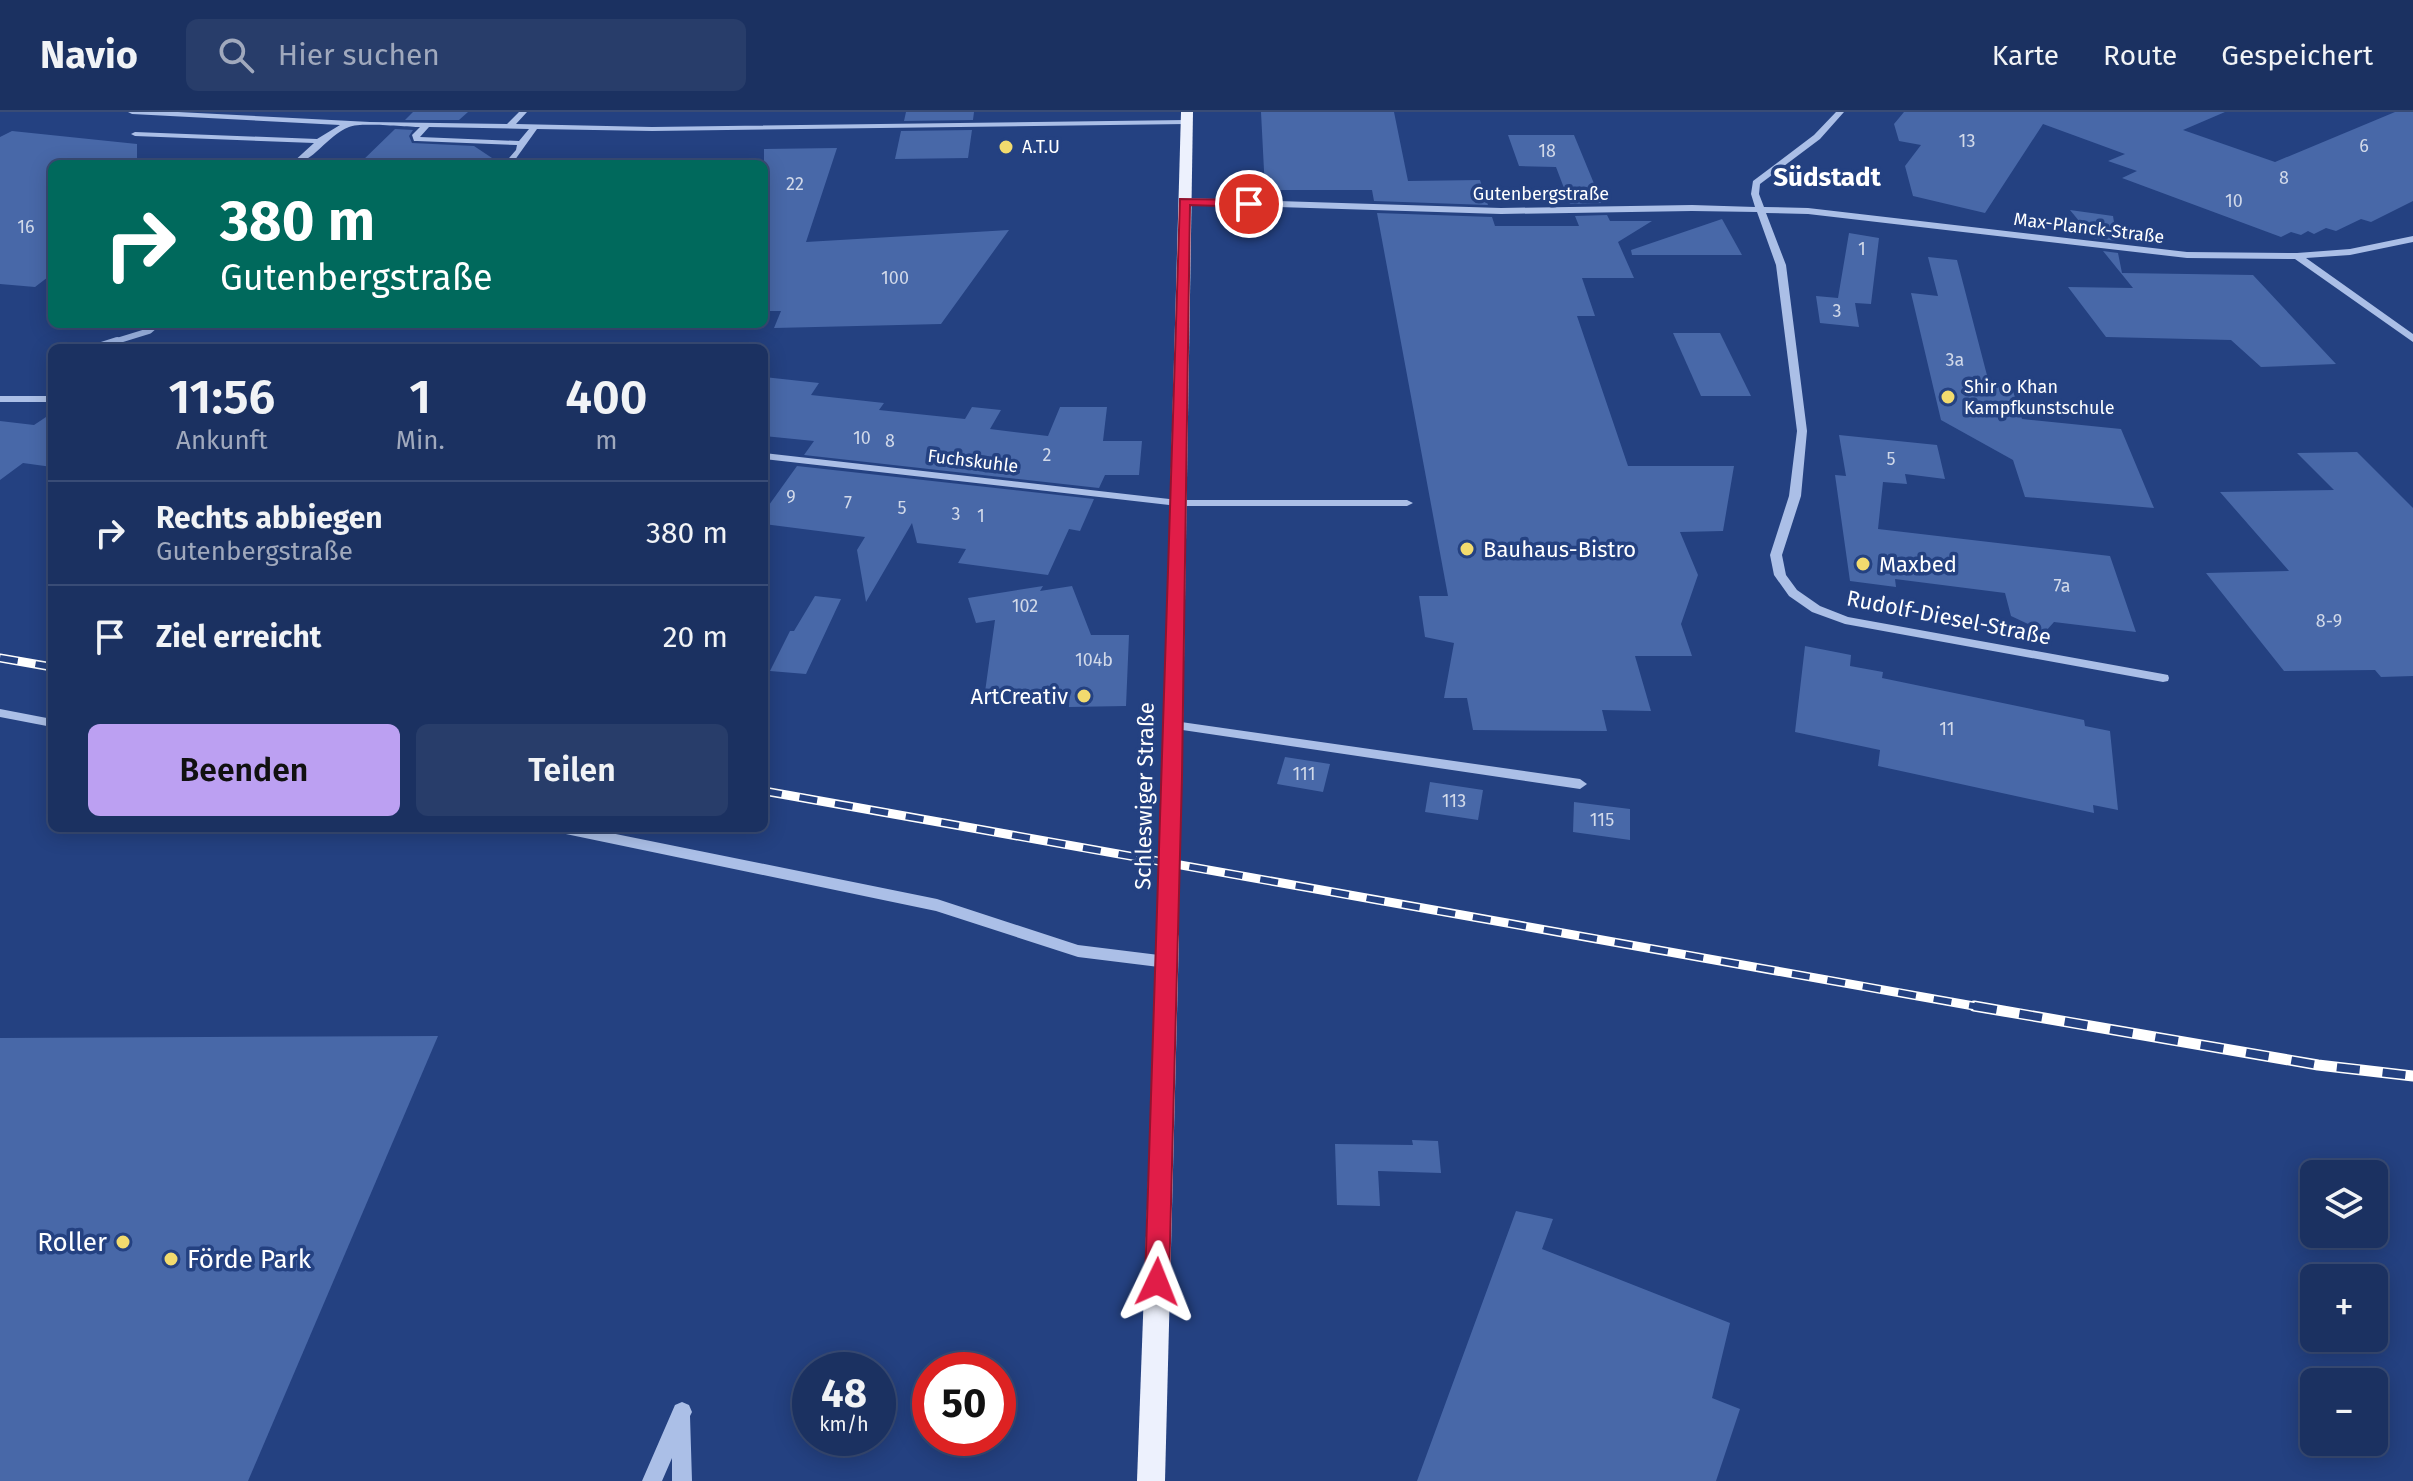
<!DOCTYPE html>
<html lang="de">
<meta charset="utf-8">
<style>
:root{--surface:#1b3161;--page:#283d6a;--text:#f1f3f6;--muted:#a0a9bd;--line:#394c76;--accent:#bca0f2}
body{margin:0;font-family:"Fira Sans",sans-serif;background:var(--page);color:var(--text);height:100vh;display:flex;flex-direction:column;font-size:30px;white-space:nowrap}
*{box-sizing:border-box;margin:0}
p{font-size:26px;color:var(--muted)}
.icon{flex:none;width:44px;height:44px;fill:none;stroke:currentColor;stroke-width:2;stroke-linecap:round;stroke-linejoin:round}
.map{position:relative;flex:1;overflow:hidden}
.drawer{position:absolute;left:48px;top:232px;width:720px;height:488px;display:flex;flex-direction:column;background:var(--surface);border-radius:12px;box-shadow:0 4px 20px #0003,0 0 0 2px var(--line)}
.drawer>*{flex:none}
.hud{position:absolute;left:48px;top:48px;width:720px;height:168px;border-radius:12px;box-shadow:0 4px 20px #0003,0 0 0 2px var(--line);background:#00695c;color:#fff;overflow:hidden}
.controls{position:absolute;left:2300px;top:1048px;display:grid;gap:16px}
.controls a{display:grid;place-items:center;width:88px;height:88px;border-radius:12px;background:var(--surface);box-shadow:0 4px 20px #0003,0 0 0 2px var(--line);font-size:40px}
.speed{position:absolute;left:792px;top:1240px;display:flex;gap:16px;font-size:40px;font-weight:700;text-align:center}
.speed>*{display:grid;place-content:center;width:104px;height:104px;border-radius:50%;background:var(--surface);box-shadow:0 4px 20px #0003,0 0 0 2px var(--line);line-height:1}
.speed small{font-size:20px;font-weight:400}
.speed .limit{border:12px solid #d22;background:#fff;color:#111}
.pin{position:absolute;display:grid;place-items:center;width:68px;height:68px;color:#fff;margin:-34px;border:4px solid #fff;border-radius:50%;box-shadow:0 2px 8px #0007}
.me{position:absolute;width:88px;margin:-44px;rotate:2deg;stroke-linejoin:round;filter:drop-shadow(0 0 6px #0008)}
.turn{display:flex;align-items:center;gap:28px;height:168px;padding:0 40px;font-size:36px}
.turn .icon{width:104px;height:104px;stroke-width:2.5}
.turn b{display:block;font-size:56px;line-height:68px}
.eta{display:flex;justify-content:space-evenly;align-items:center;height:136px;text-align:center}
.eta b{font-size:48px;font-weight:600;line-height:56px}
.cta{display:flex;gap:16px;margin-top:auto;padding:16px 40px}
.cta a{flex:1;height:92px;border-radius:12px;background:var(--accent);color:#111;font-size:32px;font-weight:600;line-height:92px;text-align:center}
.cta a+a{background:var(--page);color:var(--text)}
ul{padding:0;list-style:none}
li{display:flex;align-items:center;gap:24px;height:104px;padding:0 40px;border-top:2px solid var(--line)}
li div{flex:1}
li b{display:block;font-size:30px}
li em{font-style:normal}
header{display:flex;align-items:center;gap:48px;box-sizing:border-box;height:112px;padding:0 40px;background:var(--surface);border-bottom:2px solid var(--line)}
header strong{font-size:38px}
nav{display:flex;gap:44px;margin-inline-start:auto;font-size:28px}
.search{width:560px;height:72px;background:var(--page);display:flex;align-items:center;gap:20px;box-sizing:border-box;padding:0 28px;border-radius:12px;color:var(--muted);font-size:30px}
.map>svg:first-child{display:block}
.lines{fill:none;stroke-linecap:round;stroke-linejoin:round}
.stream-far1{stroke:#9fb8e8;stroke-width:6}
.stream{stroke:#9fb8e8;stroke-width:8}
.building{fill:#4868a8}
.minor{fill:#abbfe7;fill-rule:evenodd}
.major{fill:#edf1fd;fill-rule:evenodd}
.rail-far1-casing{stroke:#fff;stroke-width:9}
.rail-casing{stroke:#fff;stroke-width:11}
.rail-far1{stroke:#244181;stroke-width:6;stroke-dasharray:18;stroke-linecap:butt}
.rail{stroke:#244181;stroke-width:8;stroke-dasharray:23;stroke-linecap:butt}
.major-bridge{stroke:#edf1fd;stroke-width:20}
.route{fill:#e11d48;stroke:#92132f;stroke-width:2}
.poi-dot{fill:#f2db6e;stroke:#244181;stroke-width:3}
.labels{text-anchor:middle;stroke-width:7;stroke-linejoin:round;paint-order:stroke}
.number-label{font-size:18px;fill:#d1d9e9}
.far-poi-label{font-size:18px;fill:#fff;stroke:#244181;text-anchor:start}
.far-street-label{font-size:18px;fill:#fff;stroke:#244181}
.poi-label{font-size:22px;fill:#fff;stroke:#244181;text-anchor:start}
.street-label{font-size:22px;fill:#fff;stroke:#244181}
.far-district-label{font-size:26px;font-weight:bold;fill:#fff;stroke:#244181}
.near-poi-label{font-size:26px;fill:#fff;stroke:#244181;text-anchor:end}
</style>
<header>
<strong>Navio</strong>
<div class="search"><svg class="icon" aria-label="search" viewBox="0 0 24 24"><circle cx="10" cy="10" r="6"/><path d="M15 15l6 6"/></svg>Hier suchen</div>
<nav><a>Karte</a><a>Route</a><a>Gespeichert</a></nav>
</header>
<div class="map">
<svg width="2413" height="1369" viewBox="0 0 2413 1369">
<rect width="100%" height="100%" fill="#244181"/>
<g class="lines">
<polyline class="stream-far1" points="110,231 149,219 157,212"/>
<polyline class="stream" points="95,236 117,229"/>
</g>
<g class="building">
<polygon points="413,0 468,0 459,8 405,8"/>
<polygon points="906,0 974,0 973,8 904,9"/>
<polygon points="1261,0 1394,0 1408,69 1480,68 1488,93 1374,89 1372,78 1265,78"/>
<polygon points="1904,0 2225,0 2183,18 2275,50 2395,0 2413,0 2413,89 2371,110 2361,107 2336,119 2326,116 2314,122 2308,119 2301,123 2291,120 2281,125 2122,66 2137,59 2108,49 2125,42 2043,12 1985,101 1913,84 1905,54 1921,33 1899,29 1894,12"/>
<polygon points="395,17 413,18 409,24 412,31 474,34 501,52 359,52"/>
<polygon points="972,18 968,46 895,47 901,19"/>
<polygon points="12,19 137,32 137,52 52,52 52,162 35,175 0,172 0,25"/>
<polygon points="1508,23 1574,23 1602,91 1570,92 1556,55 1519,54"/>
<polygon points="837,36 806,130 1009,118 941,212 774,216 781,199 764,199 764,37"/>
<polygon points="2070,98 2113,104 2117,129 2093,126"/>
<polygon points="1377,101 1492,105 1495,114 1579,114 1575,104 1607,103 1610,109 1652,109 1618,130 1634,166 1582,166 1595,204 1577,204 1628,354 1734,354 1723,419 1680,420 1698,463 1681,512 1692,544 1635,544 1651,599 1602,598 1607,619 1473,618 1467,586 1444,586 1454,531 1425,525 1419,484 1448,484"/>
<polygon points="1722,107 1742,143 1632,143 1631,138"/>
<polygon points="1849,121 1879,126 1871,192 1855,191 1859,215 1820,211 1816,184 1838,186"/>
<polygon points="2103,139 2118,141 2122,161 2253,163 2336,252 2261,255 2231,228 2106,225 2068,175 2133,176"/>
<polygon points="1928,145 1957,148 1989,271 2011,273 2022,307 2121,317 2154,396 2025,385 2013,348 1941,308 1911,181 1938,184"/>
<polygon points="1673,221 1720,221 1751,284 1701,284"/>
<polygon points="764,265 819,271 811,283 884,291 879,298 965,307 972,295 1001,298 990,317 1048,324 1060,295 1107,295 1103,329 1142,329 1139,363 1105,363 1099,376 804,343 814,329 764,324"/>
<polygon points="52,301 52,355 23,351 0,368 0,309 34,313"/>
<polygon points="1839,323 1937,333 1945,367 1905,362 1907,372 1883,370 1878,417 2110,444 2136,520 2054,510 2045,520 2011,504 2005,481 1895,467 1896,475 1850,469 1835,363 1846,364"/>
<polygon points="2357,340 2413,396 2413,564 2381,565 2375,558 2284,559 2206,461 2289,459 2220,380 2334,378 2297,341"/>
<polygon points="797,354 1094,387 1080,419 1069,417 1048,463 958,451 966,437 917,431 912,411 866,490 857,438 865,425 764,412 764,400"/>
<polygon points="1043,474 1040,479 1072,474 1091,523 1129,523 1126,594 1069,595 1070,578 985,580 995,508 976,511 968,486"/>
<polygon points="815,484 841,487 806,562 770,559 790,519 794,519"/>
<polygon points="1805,534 1851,543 1850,554 1883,560 1882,566 2084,608 2085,614 2110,619 2118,698 2093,693 2094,701 1878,654 1880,638 1795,620"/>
<polygon points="1285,645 1330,652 1323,680 1277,672"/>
<polygon points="1430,670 1483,678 1478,708 1425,700"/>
<polygon points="1574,690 1630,697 1630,728 1573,720"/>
<polygon points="438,924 248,1369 0,1369 0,926"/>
<polygon points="1412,1028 1438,1029 1441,1061 1378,1059 1380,1094 1337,1093 1335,1032 1413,1033"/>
<polygon points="1516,1099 1553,1107 1542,1137 1730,1211 1712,1286 1740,1297 1716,1369 1417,1369"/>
</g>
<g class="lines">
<g class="minor">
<path d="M128,0H178L370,10L507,12L519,0H527L516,12L652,15L1186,8L1190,10L1186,12L652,19L537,17L512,52H504L516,38L517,33L417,29H414L412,23L420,15C405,15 360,10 349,15C327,23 313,52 291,52L314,31L135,24L131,22L135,20L317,27L340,13L132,2ZM429,15L529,17L519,29L420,25Z"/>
<polygon points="1836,0 1844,0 1820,27 1760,72 1759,82 1764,95 1808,96 2187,140 2297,141 2350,137 2413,124 2413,130 2350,143 2306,146 2413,222 2413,230 2295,147 2187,146 1808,102 1766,101 1786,153 1807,319 1801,384 1782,443 1786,463 1797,478 1820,494 1848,505 2163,562 2168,563 2169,566 2168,569 2163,570 1845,512 1812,500 1789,484 1774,463 1770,443 1789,384 1797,319 1776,153 1757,100 1692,99 1501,102 1184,92 1180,89 1184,86 1501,96 1692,93 1755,95 1751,82 1753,69 1814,23"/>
<rect x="0" y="284" width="52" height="6"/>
<polygon points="764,341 1178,388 1407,388 1413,391 1407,394 1178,394 764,347"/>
<polygon points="0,597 52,607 52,615 0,605"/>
<polygon points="1174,609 1580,667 1587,672 1580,677 1169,616 1167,613"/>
<polygon points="554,716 586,716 937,787 1078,833 1167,844 1172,846 1175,850 1172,854 1167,856 1078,845 936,799 561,721"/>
<polygon points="682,1290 689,1293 692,1300 690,1304 692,1369 672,1369 672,1346 662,1369 642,1369 675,1293"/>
</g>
<g class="major">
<polygon points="1181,0 1193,0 1182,673 1172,680 1162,673"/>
<polygon points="1168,816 1176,818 1179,824 1165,1369 1137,1369 1157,824 1160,818"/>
</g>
<defs>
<g id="rail-far1">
<polyline points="0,546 52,555"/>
<polyline points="764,679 1985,896"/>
</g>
<polyline id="rail" points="1974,894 2318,953 2413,964"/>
</defs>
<use href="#rail-far1" class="rail-far1-casing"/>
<use href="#rail" class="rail-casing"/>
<use href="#rail-far1" class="rail-far1"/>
<use href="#rail" class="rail"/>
<polyline class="major-bridge" points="1168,824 1172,673"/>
</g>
<polygon class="route" points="1180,87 1249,88 1255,92 1249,95 1190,93 1182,665 1169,1170 1166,1178 1157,1181 1149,1178 1145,1170"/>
<g class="poi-dot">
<circle cx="1006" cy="35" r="8"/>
<circle cx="1948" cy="285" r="8"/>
<circle cx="1467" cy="437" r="8"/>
<circle cx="1863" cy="452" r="8"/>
<circle cx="1084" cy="584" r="8"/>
<circle cx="123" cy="1130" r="8"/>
<circle cx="171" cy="1147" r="8"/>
</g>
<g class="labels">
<g class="number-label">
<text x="1967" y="35">13</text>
<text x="2364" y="40">6</text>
<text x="1547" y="45">18</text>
<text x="2284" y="72">8</text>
<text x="795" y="78">22</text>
<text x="2234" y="95">10</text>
<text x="26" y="121">16</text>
<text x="1862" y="143">1</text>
<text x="895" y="172">100</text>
<text x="1837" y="205">3</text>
<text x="1955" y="254">3a</text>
<text x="862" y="332">10</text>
<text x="890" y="335">8</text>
<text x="1047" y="349">2</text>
<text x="1891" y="353">5</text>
<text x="791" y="391">9</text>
<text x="848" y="397">7</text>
<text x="902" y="402">5</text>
<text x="956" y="408">3</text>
<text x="981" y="410">1</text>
<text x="2062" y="480">7a</text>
<text x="1025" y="500">102</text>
<text x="2329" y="515">8-9</text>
<text x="1094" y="554">104b</text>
<text x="1947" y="623">11</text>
<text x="1304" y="668">111</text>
<text x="1454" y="695">113</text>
<text x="1602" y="714">115</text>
</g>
<g class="far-poi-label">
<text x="1022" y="41">A.T.U</text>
<text x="1964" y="281">Shir o Khan<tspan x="1964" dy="21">Kampfkunstschule</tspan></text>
</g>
<g class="far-street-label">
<text x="1541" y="88">Gutenbergstraße</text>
<text transform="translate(2089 116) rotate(7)" y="6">Max-Planck-Straße</text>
<text transform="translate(973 349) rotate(7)" y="6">Fuchskuhle</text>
</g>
<g class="poi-label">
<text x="1483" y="445">Bauhaus-Bistro</text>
<text x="1879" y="460">Maxbed</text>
<text x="1068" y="592" text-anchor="end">ArtCreativ</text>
</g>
<g class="street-label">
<text transform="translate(1949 505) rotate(11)" y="8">Rudolf-Diesel-Straße</text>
<text transform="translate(1144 684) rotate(-89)" y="8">Schleswiger Straße</text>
</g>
<g class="far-district-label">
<text x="1827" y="74">Südstadt</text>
</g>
<g class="near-poi-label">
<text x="107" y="1139">Roller</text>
<text x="187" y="1156" text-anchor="start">Förde Park</text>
</g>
</g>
</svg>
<div class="controls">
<a><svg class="icon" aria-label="layers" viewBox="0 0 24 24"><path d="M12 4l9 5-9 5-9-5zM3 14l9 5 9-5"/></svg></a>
<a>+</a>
<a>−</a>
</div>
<div class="speed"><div>48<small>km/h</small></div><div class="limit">50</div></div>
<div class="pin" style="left:1249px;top:92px;background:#d93025"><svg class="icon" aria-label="arrive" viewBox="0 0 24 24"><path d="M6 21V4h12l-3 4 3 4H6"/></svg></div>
<svg class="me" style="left:1157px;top:1170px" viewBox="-20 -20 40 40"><path d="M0-17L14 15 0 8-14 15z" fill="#e11d48" stroke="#fff" stroke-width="4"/></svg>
<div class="hud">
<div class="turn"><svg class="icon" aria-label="right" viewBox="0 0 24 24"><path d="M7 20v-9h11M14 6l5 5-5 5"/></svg><div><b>380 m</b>Gutenbergstraße</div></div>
</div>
<section class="drawer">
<div class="eta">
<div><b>11:56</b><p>Ankunft</p></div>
<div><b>1</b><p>Min.</p></div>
<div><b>400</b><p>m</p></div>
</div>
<ul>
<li><svg class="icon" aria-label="right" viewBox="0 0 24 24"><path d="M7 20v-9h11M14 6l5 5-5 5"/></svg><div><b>Rechts abbiegen</b><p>Gutenbergstraße</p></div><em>380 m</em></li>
<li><svg class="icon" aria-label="arrive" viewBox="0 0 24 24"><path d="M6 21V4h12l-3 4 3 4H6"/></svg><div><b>Ziel erreicht</b></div><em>20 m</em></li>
</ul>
<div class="cta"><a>Beenden</a><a>Teilen</a></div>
</section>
</div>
